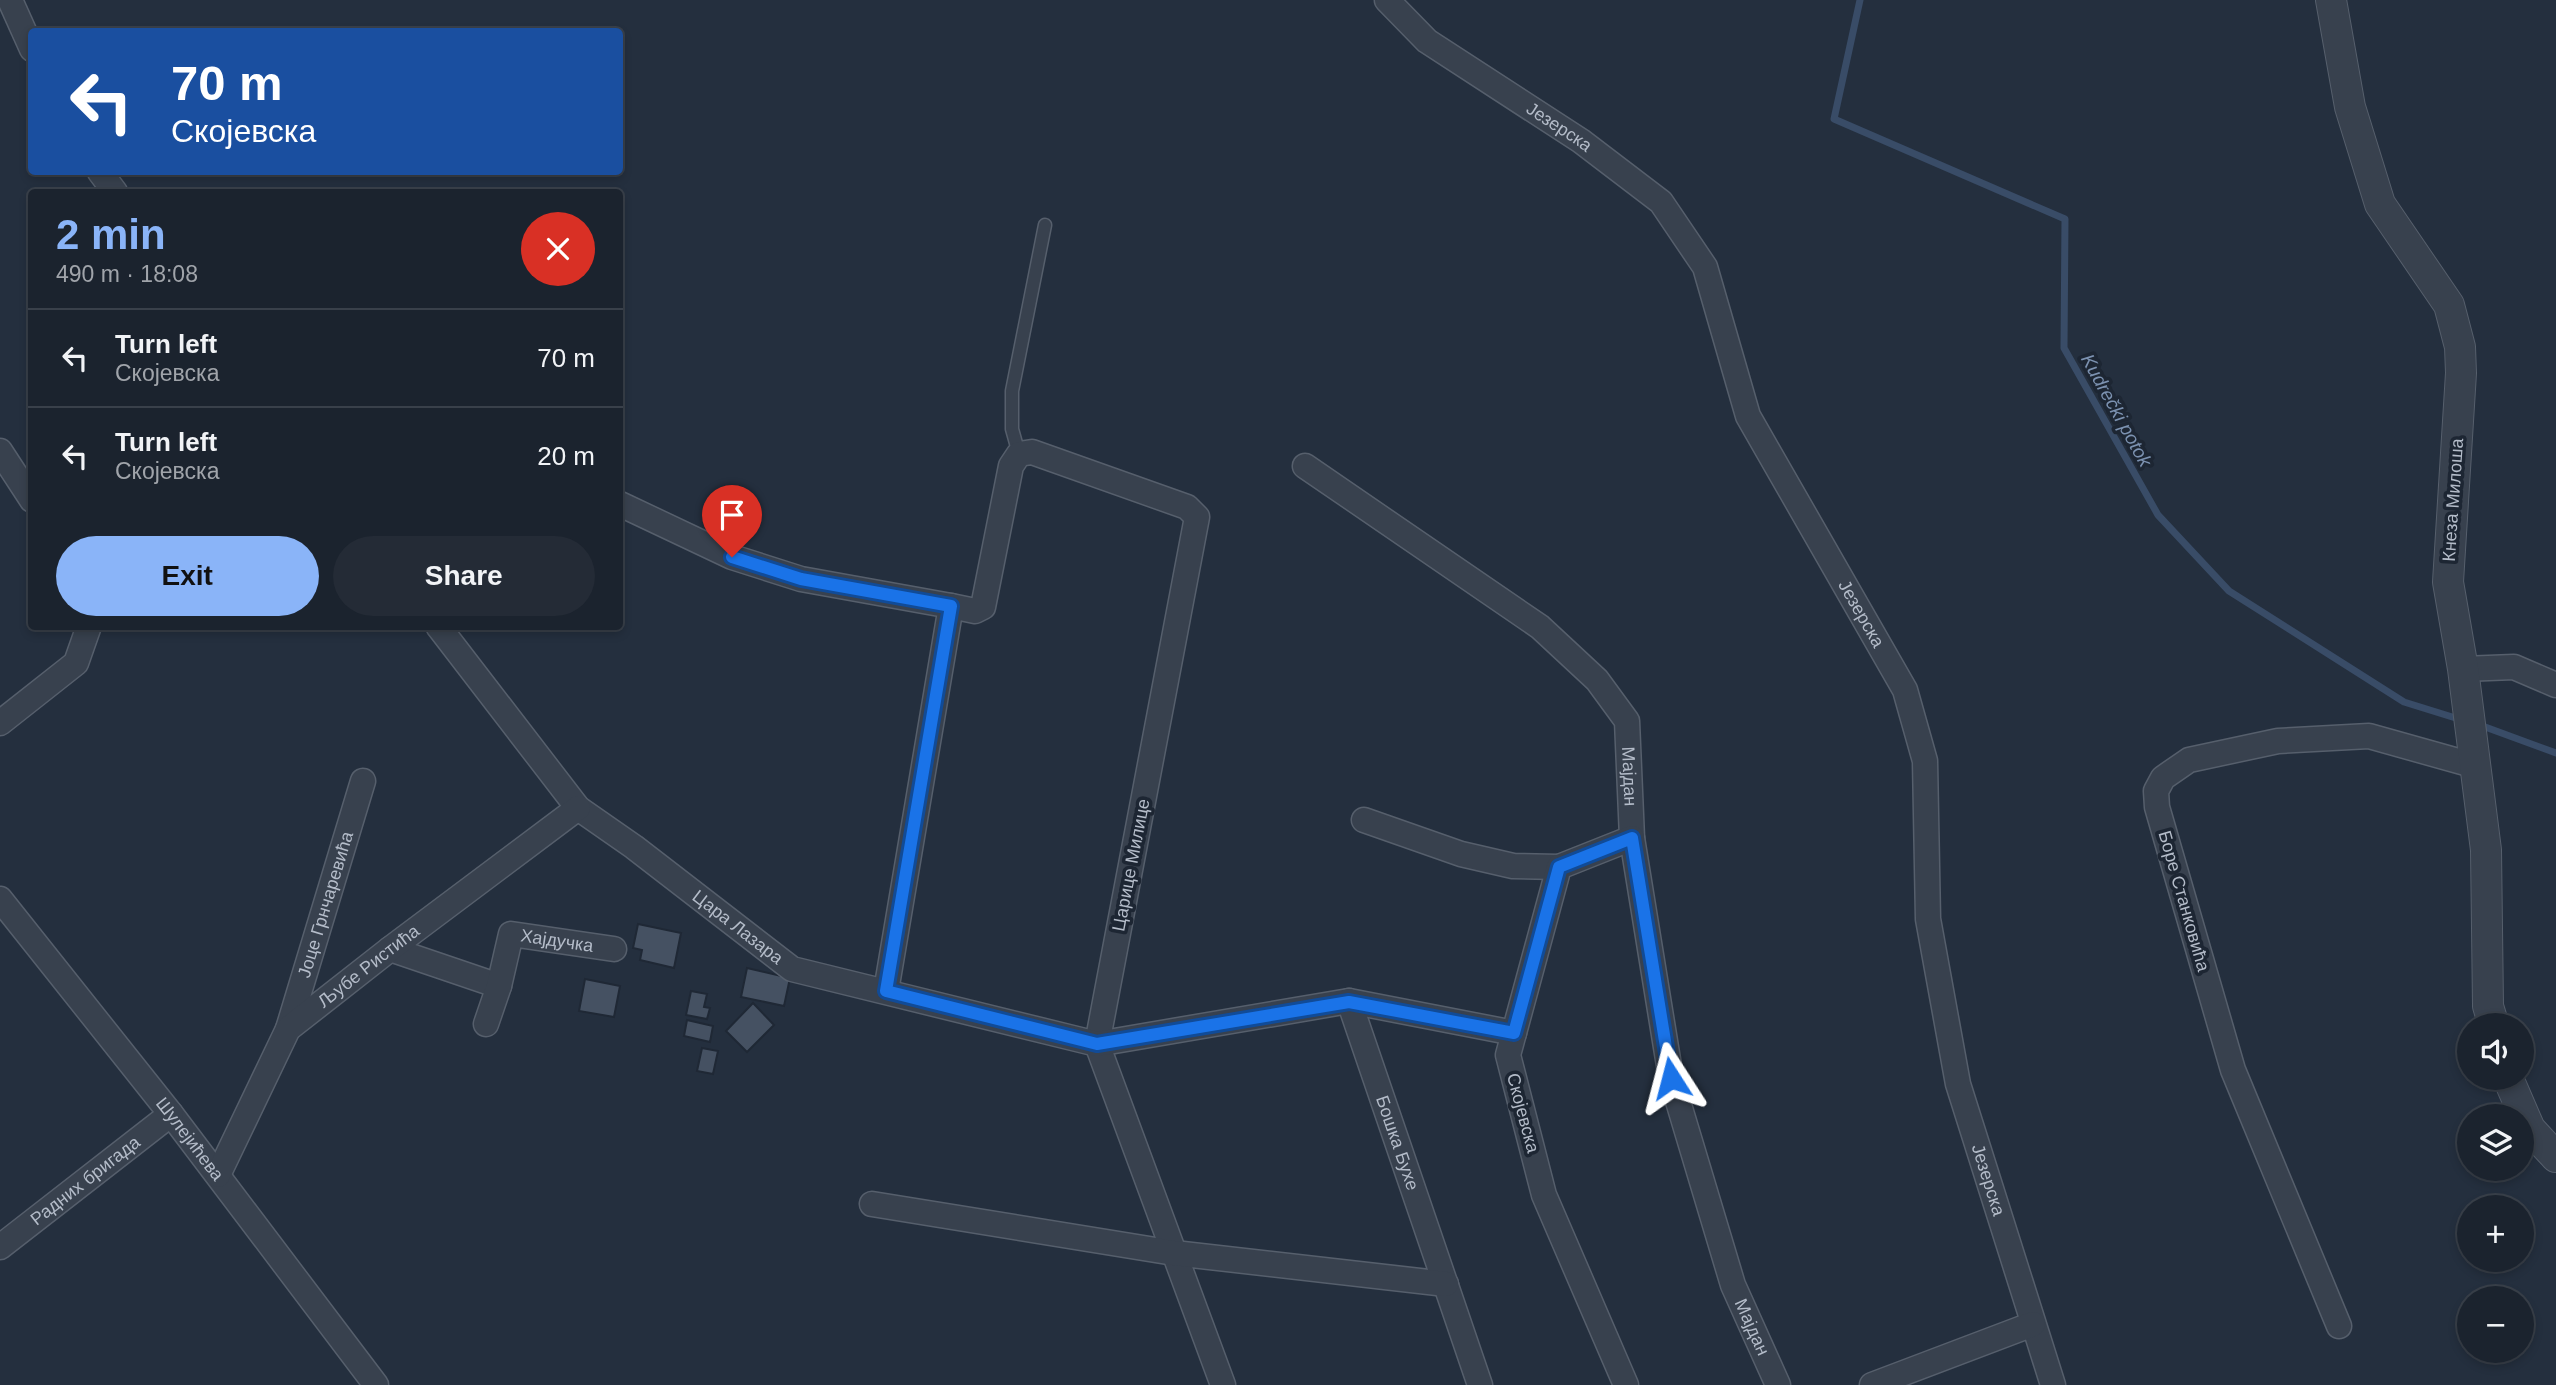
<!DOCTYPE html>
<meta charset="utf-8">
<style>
:root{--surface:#1b232e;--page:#242b36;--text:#f1f3f6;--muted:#a0a4aa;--line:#39404a;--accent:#8ab4f8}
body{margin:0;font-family:Arial,sans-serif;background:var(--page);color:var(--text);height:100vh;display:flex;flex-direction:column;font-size:26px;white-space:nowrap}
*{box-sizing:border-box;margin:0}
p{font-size:23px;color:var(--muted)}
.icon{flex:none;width:38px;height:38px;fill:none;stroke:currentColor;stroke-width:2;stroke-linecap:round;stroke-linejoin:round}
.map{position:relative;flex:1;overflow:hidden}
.details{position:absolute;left:28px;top:189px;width:595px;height:441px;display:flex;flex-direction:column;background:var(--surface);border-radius:7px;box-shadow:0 4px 10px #0003,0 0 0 2px var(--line)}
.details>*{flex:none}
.top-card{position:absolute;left:28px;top:28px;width:595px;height:147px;border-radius:7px;box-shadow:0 4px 10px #0003,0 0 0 2px var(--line);background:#1a4fa0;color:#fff;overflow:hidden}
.controls{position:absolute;left:2457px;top:1013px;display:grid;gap:14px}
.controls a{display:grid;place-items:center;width:77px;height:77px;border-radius:50%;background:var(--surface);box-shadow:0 4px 10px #0003,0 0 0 2px var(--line);font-size:35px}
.pin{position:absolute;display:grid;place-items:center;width:60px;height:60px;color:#fff;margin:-72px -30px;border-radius:50% 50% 50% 0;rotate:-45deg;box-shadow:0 0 7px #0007}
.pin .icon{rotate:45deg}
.me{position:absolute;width:77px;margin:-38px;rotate:351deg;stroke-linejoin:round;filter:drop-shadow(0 0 5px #0008)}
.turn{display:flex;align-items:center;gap:24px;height:147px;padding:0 28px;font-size:32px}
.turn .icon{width:91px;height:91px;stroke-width:2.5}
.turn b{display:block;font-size:49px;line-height:60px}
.round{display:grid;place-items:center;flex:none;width:74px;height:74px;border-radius:37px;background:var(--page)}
.overview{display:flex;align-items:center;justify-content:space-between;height:119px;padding:0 28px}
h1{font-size:42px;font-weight:800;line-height:52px;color:var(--accent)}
.action{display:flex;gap:14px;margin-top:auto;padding:14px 28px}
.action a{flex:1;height:80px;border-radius:42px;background:var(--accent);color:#111;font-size:28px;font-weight:800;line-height:80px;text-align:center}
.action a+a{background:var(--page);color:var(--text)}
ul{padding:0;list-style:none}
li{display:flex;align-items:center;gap:21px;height:98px;padding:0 28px;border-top:2px solid var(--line)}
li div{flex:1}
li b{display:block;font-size:26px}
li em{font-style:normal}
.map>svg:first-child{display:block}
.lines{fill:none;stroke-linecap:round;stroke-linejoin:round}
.stream{stroke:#394c67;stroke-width:7}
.building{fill:#455162;stroke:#1f2835;stroke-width:2}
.service-casing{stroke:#565f6c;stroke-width:15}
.minor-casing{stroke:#565f6c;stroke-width:27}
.tertiary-casing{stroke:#565f6c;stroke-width:32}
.service{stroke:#38414e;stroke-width:12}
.minor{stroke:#38414e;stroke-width:24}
.tertiary{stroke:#38414e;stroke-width:30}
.route-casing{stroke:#114b97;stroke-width:18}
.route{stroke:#1a73e8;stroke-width:12}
.labels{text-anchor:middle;stroke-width:7;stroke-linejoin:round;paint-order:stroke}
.street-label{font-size:18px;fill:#b4bcc9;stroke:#1d2633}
.water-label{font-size:19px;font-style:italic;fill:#7c92b1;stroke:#1d2633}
</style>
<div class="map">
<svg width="2556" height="1385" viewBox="0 0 2556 1385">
<rect width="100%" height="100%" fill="#242f3e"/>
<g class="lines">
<g class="stream">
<polyline points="1860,0 1834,119 2065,219 2064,348 2158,515 2229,591 2404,702 2462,720"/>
<polyline points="2477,724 2556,753"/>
</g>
</g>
<g class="building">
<polygon points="638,924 681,933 674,968 640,960 642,950 633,948"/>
<polygon points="747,968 790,978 784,1006 741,997"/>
<polygon points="585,979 620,986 614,1017 579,1011"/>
<polygon points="691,991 707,994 704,1007 710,1008 707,1019 686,1015"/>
<polygon points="753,1003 774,1025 747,1052 726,1031"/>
<polygon points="687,1020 713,1026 710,1042 684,1036"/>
<polygon points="702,1048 718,1051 713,1074 697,1071"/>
</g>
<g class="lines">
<defs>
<polyline id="service" points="1019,454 1012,429 1012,391 1045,225"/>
<g id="minor">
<polyline points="10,0 32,49"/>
<path id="s1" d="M1387,0L1427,41L1581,141L1661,202L1705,267L1748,416L1905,690L1925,761L1928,919L1958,1084L2053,1385"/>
<polyline points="100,172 115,192"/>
<polyline points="0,451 32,500"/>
<path id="s2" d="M1305,466L1540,627L1597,680L1627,721L1632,838L1671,1078L1733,1285L1778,1385"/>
<polyline points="620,504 732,557 801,579 951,606 886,991"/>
<polyline points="951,606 975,611 983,607 1011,466 1019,454 1032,452 1187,507 1197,517 1097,1044 1223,1385"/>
<path id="s3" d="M438,626L578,808L634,847L792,969L1097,1044L1349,1001L1514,1033"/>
<polyline points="2463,669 2514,667 2556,685"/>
<polyline points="0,723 76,663 89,626"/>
<polyline points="1364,820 1461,854 1513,866 1559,867"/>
<path id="s4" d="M0,899L171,1114L376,1385"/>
<polyline points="390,949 499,986"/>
<path id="s5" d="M1349,1001L1480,1385"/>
<path id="s6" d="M486,1024L499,986L511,934L614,949"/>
<path id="s7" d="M288,1029L363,781"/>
<path id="s8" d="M218,1175L288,1029L390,949L578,808"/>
<polyline points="872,1204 1174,1253 1446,1284"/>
<path id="s9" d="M0,1247L171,1114"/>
<polyline points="2339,1326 2233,1070 2157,807 2156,791 2163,778 2189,760 2278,741 2369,736 2476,766"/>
<polyline points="1626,1385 1544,1195 1508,1055 1559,867 1632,838"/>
<polyline points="1872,1385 2033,1324"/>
</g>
<g id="tertiary">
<polyline points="2331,0 2350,107 2380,204 2449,305 2460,347 2461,373 2448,582 2463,669 2486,850 2488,1006 2494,1026"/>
<polyline points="2508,1078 2530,1129 2556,1157"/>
</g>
</defs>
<use href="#service" class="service-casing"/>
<use href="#minor" class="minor-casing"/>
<use href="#tertiary" class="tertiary-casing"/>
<use href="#service" class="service"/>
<use href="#minor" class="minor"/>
<use href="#tertiary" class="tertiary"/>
</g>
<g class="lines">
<defs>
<polyline id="route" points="732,557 801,579 951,606 886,991 1097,1044 1349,1002 1514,1033 1559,867 1632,838 1671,1078"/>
</defs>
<use href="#route" class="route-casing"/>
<use href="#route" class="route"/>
</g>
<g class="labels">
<g class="street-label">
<text dy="6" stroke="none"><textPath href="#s1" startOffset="215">Језерска</textPath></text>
<text transform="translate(2453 500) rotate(-86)" y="6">Кнеза Милоша</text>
<text dy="6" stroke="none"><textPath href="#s1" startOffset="803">Језерска</textPath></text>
<text dy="6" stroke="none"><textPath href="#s2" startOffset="469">Мајдан</textPath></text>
<text transform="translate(1131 865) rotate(-79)" y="6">Царице Милице</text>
<text transform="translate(2184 901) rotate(74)" y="6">Боре Станковића</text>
<text dy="6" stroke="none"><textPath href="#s7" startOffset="130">Јоце Грнчаревића</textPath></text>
<text dy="6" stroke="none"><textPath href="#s3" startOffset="429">Цара Лазара</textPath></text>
<text dy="6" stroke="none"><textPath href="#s6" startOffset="140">Хајдучка</textPath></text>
<text dy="6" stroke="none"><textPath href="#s8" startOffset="264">Љубе Ристића</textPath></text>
<text transform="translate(1523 1113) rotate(75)" y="6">Скојевска</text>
<text dy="6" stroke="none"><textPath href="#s4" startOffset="306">Шулејићева</textPath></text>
<text dy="6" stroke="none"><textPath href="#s5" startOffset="150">Бошка Бухе</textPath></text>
<text dy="6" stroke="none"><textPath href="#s1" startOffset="1391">Језерска</textPath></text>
<text dy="6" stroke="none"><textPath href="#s9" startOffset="108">Радних бригада</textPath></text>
<text dy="6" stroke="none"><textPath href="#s2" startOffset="1036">Мајдан</textPath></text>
</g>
<g class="water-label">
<text transform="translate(2117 410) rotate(61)" y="7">Kudrečki potok</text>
</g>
</g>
</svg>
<div class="controls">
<a><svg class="icon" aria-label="sound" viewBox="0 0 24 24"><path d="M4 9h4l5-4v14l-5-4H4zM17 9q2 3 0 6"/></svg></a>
<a><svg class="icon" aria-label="layers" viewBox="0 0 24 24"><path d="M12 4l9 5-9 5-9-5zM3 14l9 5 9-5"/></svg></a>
<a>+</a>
<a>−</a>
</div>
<div class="pin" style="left:732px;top:557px;background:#d93025"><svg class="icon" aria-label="arrive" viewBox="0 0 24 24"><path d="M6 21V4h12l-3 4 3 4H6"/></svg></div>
<svg class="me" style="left:1671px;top:1078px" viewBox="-20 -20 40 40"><path d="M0-17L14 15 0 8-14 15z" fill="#1a73e8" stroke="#fff" stroke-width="4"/></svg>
<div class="top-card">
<div class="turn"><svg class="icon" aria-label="left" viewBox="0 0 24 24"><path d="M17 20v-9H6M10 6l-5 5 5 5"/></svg><div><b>70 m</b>Скојевска</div></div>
</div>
<section class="details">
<div class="overview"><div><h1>2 min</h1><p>490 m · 18:08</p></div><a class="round" style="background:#d93025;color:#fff"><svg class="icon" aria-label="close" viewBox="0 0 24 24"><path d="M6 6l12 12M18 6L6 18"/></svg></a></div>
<ul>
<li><svg class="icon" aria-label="left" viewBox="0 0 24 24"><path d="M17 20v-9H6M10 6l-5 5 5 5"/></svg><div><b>Turn left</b><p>Скојевска</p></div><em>70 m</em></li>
<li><svg class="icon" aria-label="left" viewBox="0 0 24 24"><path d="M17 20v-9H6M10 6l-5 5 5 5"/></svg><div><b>Turn left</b><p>Скојевска</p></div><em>20 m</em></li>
</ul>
<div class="action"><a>Exit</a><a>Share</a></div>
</section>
</div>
